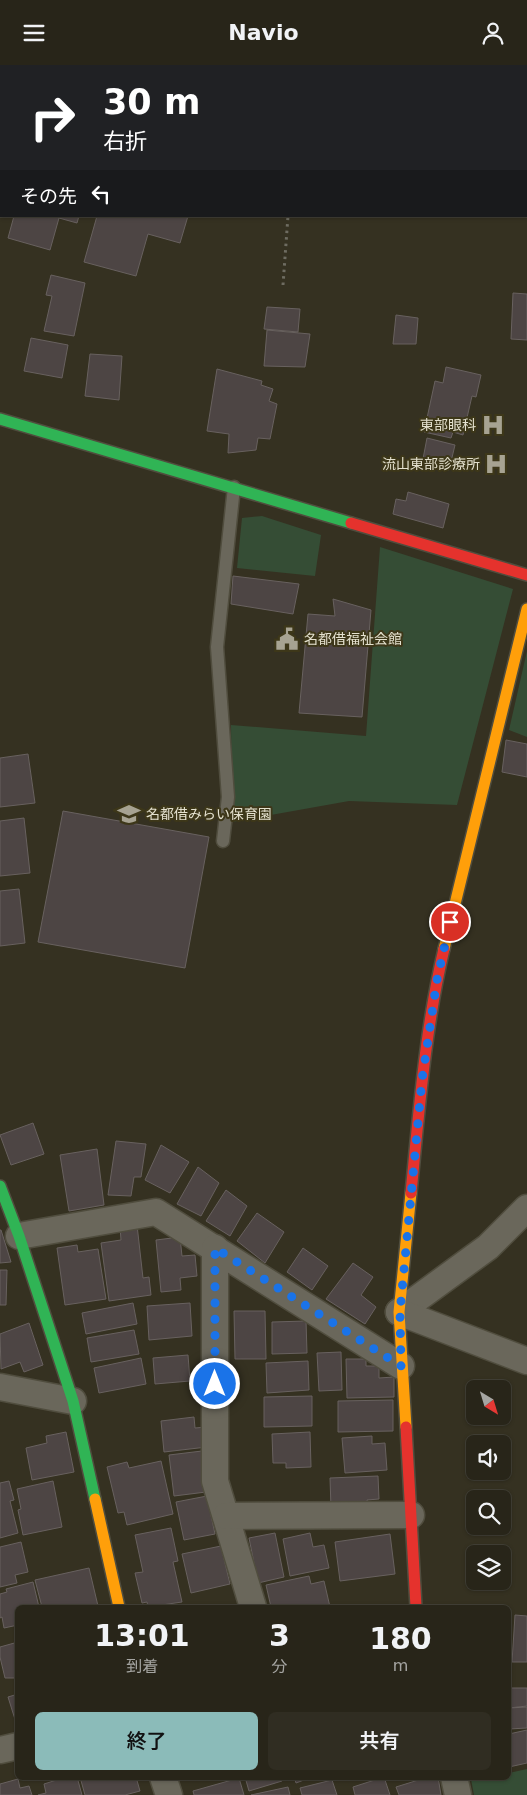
<!DOCTYPE html>
<html lang="ja">
<meta charset="utf-8">
<style>
:root{--surface:#282519;--page:#302d22;--text:#f1f3f6;--muted:#a5a5a2;--line:#444238;--accent:#8bbbb9}
body{margin:0;font-family:"DejaVu Sans","Noto Sans JP",sans-serif;background:var(--page);color:var(--text);height:100vh;display:flex;flex-direction:column;font-size:19px;white-space:nowrap}
*{box-sizing:border-box;margin:0}
p{font-size:16px;color:var(--muted)}
.icon{flex:none;width:28px;height:28px;fill:none;stroke:currentColor;stroke-width:2;stroke-linecap:round;stroke-linejoin:round}
.map{position:relative;flex:1;overflow:hidden}
.sheet{position:absolute;left:15px;top:1540px;width:496px;height:175px;display:flex;flex-direction:column;background:var(--surface);border-radius:8px;box-shadow:0 1px 4px #0004,0 0 0 1px var(--line)}
.sheet>*{flex:none}
.hud{position:absolute;left:0px;top:0px;width:528px;height:152px;box-shadow:0 1px 4px #0004,0 0 0 1px var(--line);background:#202124;color:#fff;overflow:hidden}
.needle{width:32px;rotate:142deg}
.controls{position:absolute;left:466px;top:1315px;display:grid;gap:10px}
.controls a{display:grid;place-items:center;width:45px;height:45px;border-radius:8px;background:var(--surface);box-shadow:0 1px 4px #0004,0 0 0 1px var(--line);font-size:25px}
.pin{position:absolute;display:grid;place-items:center;width:42px;height:42px;color:#fff;margin:-21px;border:2px solid #fff;border-radius:50%;box-shadow:0 1px 5px #0007}
.me{position:absolute;width:55px;margin:-28px;rotate:0deg;stroke-linejoin:round;filter:drop-shadow(0 0 4px #0008)}
.turn{display:flex;align-items:center;gap:18px;height:105px;padding:0 20px;font-size:22px}
.turn .icon{width:65px;height:65px;stroke-width:2.5}
.turn b{display:block;font-size:35px;line-height:42px}
.then{display:flex;align-items:center;height:48px;padding:0 20px;background:#0003;gap:10px;font-size:19px}
.eta{display:flex;justify-content:space-evenly;align-items:center;height:85px;text-align:center}
.eta b{font-size:30px;font-weight:600;line-height:35px}
.primary-button{display:flex;gap:10px;margin-top:auto;padding:10px 20px}
.primary-button a{flex:1;height:58px;border-radius:8px;background:var(--accent);color:#111;font-size:20px;font-weight:600;line-height:58px;text-align:center}
.primary-button a+a{background:var(--page);color:var(--text)}
header{display:flex;justify-content:space-between;align-items:center;height:65px;padding:0 20px;background:var(--surface);font-size:22px;font-weight:600}
.map>svg:first-child{display:block}
.green{fill:#354d35}
.forest{fill:#446144}
.building{fill:#4d4544;stroke:#68615f}
.lines{fill:none;stroke-linecap:round;stroke-linejoin:round}
.lane-casing{stroke:#504d3e;stroke-width:15}
.street-casing{stroke:#504d3e;stroke-width:29}
.fast-casing{stroke:#504d3e;stroke-width:14}
.slow-casing{stroke:#504d3e;stroke-width:14}
.jam-casing{stroke:#504d3e;stroke-width:14}
.path{stroke:#6e6c61;stroke-width:3;stroke-dasharray:2.5 4;stroke-linecap:butt}
.lane{stroke:#6a675b;stroke-width:12}
.street{stroke:#6a675b;stroke-width:26}
.fast{stroke:#30b455;stroke-width:11}
.slow{stroke:#ff9f0a;stroke-width:11}
.jam{stroke:#e5322d;stroke-width:11}
.route{stroke:#1a73e8;stroke-width:9;stroke-dasharray:0 16.2}
.labels{text-anchor:middle;stroke-width:4;stroke-linejoin:round;paint-order:stroke}
.poi-label{font-size:14px;fill:#e4e1cf;stroke:#3d3719;text-anchor:end}
</style>
<header><svg class="icon" aria-label="menu" viewBox="0 0 24 24"><path d="M4 6h16M4 12h16M4 18h16"/></svg>Navio<svg class="icon" aria-label="person" viewBox="0 0 24 24"><circle cx="12" cy="8" r="4"/><path d="M4 21q1-7 8-7t8 7"/></svg></header>
<div class="map">
<svg width="527" height="1730" viewBox="0 0 527 1730">
<rect width="100%" height="100%" fill="#353121"/>
<g class="green">
<polygon points="262,451 321,470 315,511 237,503 242,453"/>
<polygon points="380,482 513,524 457,740 349,736 232,757 231,660 366,671"/>
<polygon points="527,586 527,672 509,665"/>
<polygon points="527,1704 527,1730 474,1730 471,1714 509,1712 509,1708"/>
</g>
<polygon class="forest" points="270,0 416,0 270,1"/>
<g class="building">
<polygon points="57,0 121,0 57,1"/>
<polygon points="151,0 229,0 151,1"/>
<polygon points="14,151 79,151 77,158 59,153 50,185 8,173"/>
<polygon points="97,151 188,151 180,178 148,169 136,211 84,197"/>
<polygon points="51,210 85,218 74,271 44,266 52,231 46,230"/>
<polygon points="513,228 527,229 527,275 511,274"/>
<polygon points="267,242 300,244 298,267 264,264"/>
<polygon points="396,250 418,253 416,279 393,279"/>
<polygon points="267,265 310,269 305,302 264,301"/>
<polygon points="31,273 68,280 62,313 24,306"/>
<polygon points="90,289 122,291 119,335 85,331"/>
<polygon points="446,302 481,310 476,332 472,331 463,370 453,367 451,373 424,367 435,316 443,318"/>
<polygon points="217,304 262,316 261,320 273,324 269,336 277,339 270,374 258,373 256,385 228,388 229,369 207,366"/>
<polygon points="427,373 455,380 449,405 422,399"/>
<polygon points="408,427 449,439 443,463 393,449 396,434 406,436"/>
<polygon points="233,511 299,519 293,549 231,539"/>
<polygon points="333,534 371,545 362,652 299,648 308,549 335,551"/>
<polygon points="506,675 527,679 527,712 502,707"/>
<polygon points="28,689 35,738 0,742 0,693"/>
<polygon points="63,746 209,772 185,903 38,877"/>
<polygon points="24,753 30,808 0,811 0,756"/>
<polygon points="19,824 25,878 0,881 0,826"/>
<polygon points="33,1058 44,1089 11,1100 0,1070"/>
<polygon points="116,1076 146,1079 141,1112 134,1112 131,1131 108,1130"/>
<polygon points="161,1080 189,1097 170,1128 145,1115"/>
<polygon points="97,1084 104,1140 69,1146 60,1090"/>
<polygon points="198,1102 219,1118 201,1151 177,1139"/>
<polygon points="226,1125 247,1141 230,1171 206,1156"/>
<polygon points="257,1148 284,1167 265,1198 237,1176"/>
<polygon points="137,1160 143,1213 149,1212 151,1230 109,1236 101,1178 121,1175 120,1162"/>
<polygon points="0,1165 1,1165 11,1197 0,1198"/>
<polygon points="180,1172 182,1191 195,1190 197,1211 180,1213 181,1225 161,1227 156,1175"/>
<polygon points="77,1180 78,1187 98,1184 106,1234 65,1240 57,1183"/>
<polygon points="303,1183 328,1201 312,1225 287,1207"/>
<polygon points="353,1198 373,1212 361,1230 376,1242 365,1259 326,1234"/>
<polygon points="0,1205 7,1205 6,1240 0,1240"/>
<polygon points="133,1238 137,1259 86,1269 82,1248"/>
<polygon points="190,1238 192,1271 149,1275 147,1241"/>
<polygon points="234,1246 265,1246 266,1294 235,1294"/>
<polygon points="306,1256 307,1288 272,1289 272,1257"/>
<polygon points="29,1258 43,1300 24,1307 20,1297 1,1304 0,1269"/>
<polygon points="134,1265 139,1289 91,1297 87,1273"/>
<polygon points="341,1287 342,1325 319,1326 317,1288"/>
<polygon points="188,1290 190,1316 155,1319 153,1293"/>
<polygon points="141,1293 146,1319 99,1328 94,1303"/>
<polygon points="346,1294 366,1294 366,1301 379,1301 379,1313 394,1312 394,1332 347,1333"/>
<polygon points="308,1296 309,1325 267,1328 266,1298"/>
<polygon points="312,1331 312,1361 264,1362 264,1332"/>
<polygon points="393,1335 393,1366 338,1367 338,1336"/>
<polygon points="194,1352 195,1363 206,1362 207,1382 164,1387 161,1356"/>
<polygon points="66,1367 74,1407 32,1415 26,1383 47,1378 46,1371"/>
<polygon points="310,1367 311,1402 286,1403 286,1398 273,1398 272,1369"/>
<polygon points="372,1371 372,1379 385,1378 387,1405 345,1408 342,1373"/>
<polygon points="202,1386 206,1427 174,1431 169,1390"/>
<polygon points="161,1396 173,1449 127,1460 124,1447 118,1448 107,1402 127,1397 129,1403"/>
<polygon points="378,1411 379,1434 367,1435 368,1441 331,1443 330,1413"/>
<polygon points="9,1416 14,1435 10,1436 18,1468 0,1473 0,1418"/>
<polygon points="53,1416 62,1462 23,1470 18,1445 21,1444 17,1424"/>
<polygon points="207,1431 215,1469 184,1475 176,1437"/>
<polygon points="171,1463 178,1496 173,1497 182,1537 148,1542 147,1537 142,1538 135,1508 143,1507 135,1470"/>
<polygon points="275,1468 284,1512 258,1518 249,1473"/>
<polygon points="310,1468 313,1482 324,1480 329,1503 290,1511 283,1474"/>
<polygon points="390,1469 395,1509 340,1516 335,1477"/>
<polygon points="21,1477 28,1507 15,1510 17,1518 0,1522 0,1482"/>
<polygon points="221,1481 230,1519 191,1528 182,1489"/>
<polygon points="89,1503 98,1541 42,1542 35,1515"/>
<polygon points="309,1511 311,1519 324,1516 330,1542 271,1542 266,1520"/>
<polygon points="33,1517 39,1542 18,1542 18,1560 4,1563 2,1552 0,1553 0,1529 7,1527 6,1524"/>
<polygon points="515,1550 527,1551 527,1597 512,1597"/>
<polygon points="18,1577 18,1613 5,1613 0,1592 0,1582"/>
<polygon points="509,1623 527,1623 527,1641 509,1643"/>
<polygon points="18,1629 18,1664 8,1632"/>
<polygon points="527,1642 527,1663 509,1664 509,1643"/>
<polygon points="527,1665 527,1698 509,1702 509,1669"/>
<polygon points="66,1712 77,1712 82,1730 38,1730 46,1728 44,1719"/>
<polygon points="80,1712 136,1712 140,1726 125,1730 85,1730"/>
<polygon points="245,1712 281,1712 282,1716 249,1726"/>
<polygon points="294,1712 312,1712 296,1718"/>
<polygon points="384,1712 390,1730 355,1730 353,1722"/>
<polygon points="428,1712 438,1712 441,1730 399,1730 396,1722"/>
<polygon points="239,1713 244,1730 194,1730 193,1726"/>
<polygon points="18,1714 20,1723 29,1721 32,1730 0,1730 0,1719"/>
<polygon points="332,1715 337,1730 302,1730 300,1723"/>
<polygon points="288,1722 290,1730 251,1730"/>
</g>
<g class="lines">
<defs>
<polyline id="lane" points="223,776 228,732 217,582 234,422"/>
<g id="street">
<polyline points="19,1171 156,1147 401,1301"/>
<polyline points="215,1183 215,1416 253,1542"/>
<polyline points="399,1247 488,1182 527,1143"/>
<polyline points="399,1247 527,1296"/>
<polyline points="0,1322 73,1336"/>
<polyline points="226,1451 411,1450"/>
<polyline points="0,1685 18,1681"/>
<polyline points="163,1712 169,1730"/>
<polyline points="454,1712 458,1730"/>
</g>
<g id="fast">
<polyline points="0,354 351,458"/>
<polyline points="0,1121 19,1171 73,1336 95,1434"/>
</g>
<g id="slow">
<polyline points="444,884 527,544"/>
<polyline points="406,1362 399,1247 411,1128"/>
<polyline points="95,1434 119,1542"/>
</g>
<g id="jam">
<polyline points="351,458 527,510"/>
<path d="M411,1128C419,1047 425,964 444,884"/>
<polyline points="406,1362 416,1542"/>
</g>
</defs>
<use href="#lane" class="lane-casing"/>
<use href="#street" class="street-casing"/>
<use href="#fast" class="fast-casing"/>
<use href="#slow" class="slow-casing"/>
<use href="#jam" class="jam-casing"/>
<g class="path">
<polyline points="331,1 333,0"/>
<polyline points="283,220 288,151"/>
</g>
<use href="#lane" class="lane"/>
<use href="#street" class="street"/>
<use href="#fast" class="fast"/>
<use href="#slow" class="slow"/>
<use href="#jam" class="jam"/>
</g>
<g class="lines">
<polyline class="route" points="215,1319 215,1183 401,1301 400,1247 422,1015 437,915 450,857"/>
</g>
<defs>
<symbol id="hospital-bare" viewBox="-9 -9 18 18"><path d="M-5-5h3v3.5h4V-5h3V5h-3V1.5h-4V5h-3Z" fill="#a7a392" stroke="#3d3719" stroke-width="2.5" paint-order="stroke"/></symbol>
<symbol id="civic-bare" viewBox="-9 -9 18 18"><path d="M-.6-6.5H3V-4.5H.6V-3L4-1V1h2V6H-6V1h2V-1L-.6-3ZM-1.2 2.5V6h2.4V2.5Z" fill="#a7a392" stroke="#3d3719" stroke-width="2.5" paint-order="stroke"/></symbol>
<symbol id="school-bare" viewBox="-9 -9 18 18"><path d="M0-5L7-2L0 1L-7-2ZM-4 1L0 2.5L4 1V4Q0 6-4 4Z" fill="#a7a392" stroke="#3d3719" stroke-width="2.5" paint-order="stroke"/></symbol>
</defs>
<g fill-rule="evenodd">
<use href="#hospital-bare" x="477" y="344" width="32" height="32"/>
<use href="#hospital-bare" x="480" y="383" width="32" height="32"/>
<use href="#civic-bare" x="271" y="558" width="32" height="32"/>
<use href="#school-bare" x="113" y="733" width="32" height="32"/>
</g>
<g class="labels">
<g class="poi-label">
<text x="476" y="365">東部眼科</text>
<text x="480" y="404">流山東部診療所</text>
<text x="304" y="579" text-anchor="start">名都借福祉会館</text>
<text x="146" y="754" text-anchor="start">名都借みらい保育園</text>
</g>
</g>
</svg>
<div class="controls">
<a><svg class="needle" viewBox="-14 -14 28 28"><path d="M0-13l5 13h-10z" fill="#e53935"/><path d="M0 13l5-13h-10z" fill="#a5a5a2"/></svg></a>
<a><svg class="icon" aria-label="sound" viewBox="0 0 24 24"><path d="M4 9h4l5-4v14l-5-4H4zM17 9q2 3 0 6"/></svg></a>
<a><svg class="icon" aria-label="search" viewBox="0 0 24 24"><circle cx="10" cy="10" r="6"/><path d="M15 15l6 6"/></svg></a>
<a><svg class="icon" aria-label="layers" viewBox="0 0 24 24"><path d="M12 4l9 5-9 5-9-5zM3 14l9 5 9-5"/></svg></a>
</div>
<div class="pin" style="left:450px;top:857px;background:#d93025"><svg class="icon" aria-label="arrive" viewBox="0 0 24 24"><path d="M6 21V4h12l-3 4 3 4H6"/></svg></div>
<svg class="me" style="left:215px;top:1319px" viewBox="-20 -20 40 40"><circle r="17" fill="#1a73e8" stroke="#fff" stroke-width="3"/><path d="M0-11L8 9 0 5-8 9z" fill="#fff"/></svg>
<div class="hud">
<div class="turn"><svg class="icon" aria-label="right" viewBox="0 0 24 24"><path d="M7 20v-9h11M14 6l5 5-5 5"/></svg><div><b>30 m</b>右折</div></div>
<div class="then">その先<svg class="icon" aria-label="left" viewBox="0 0 24 24"><path d="M17 20v-9H6M10 6l-5 5 5 5"/></svg></div>
</div>
<section class="sheet">
<div class="eta">
<div><b>13:01</b><p>到着</p></div>
<div><b>3</b><p>分</p></div>
<div><b>180</b><p>m</p></div>
</div>
<div class="primary-button"><a>終了</a><a>共有</a></div>
</section>
</div>
